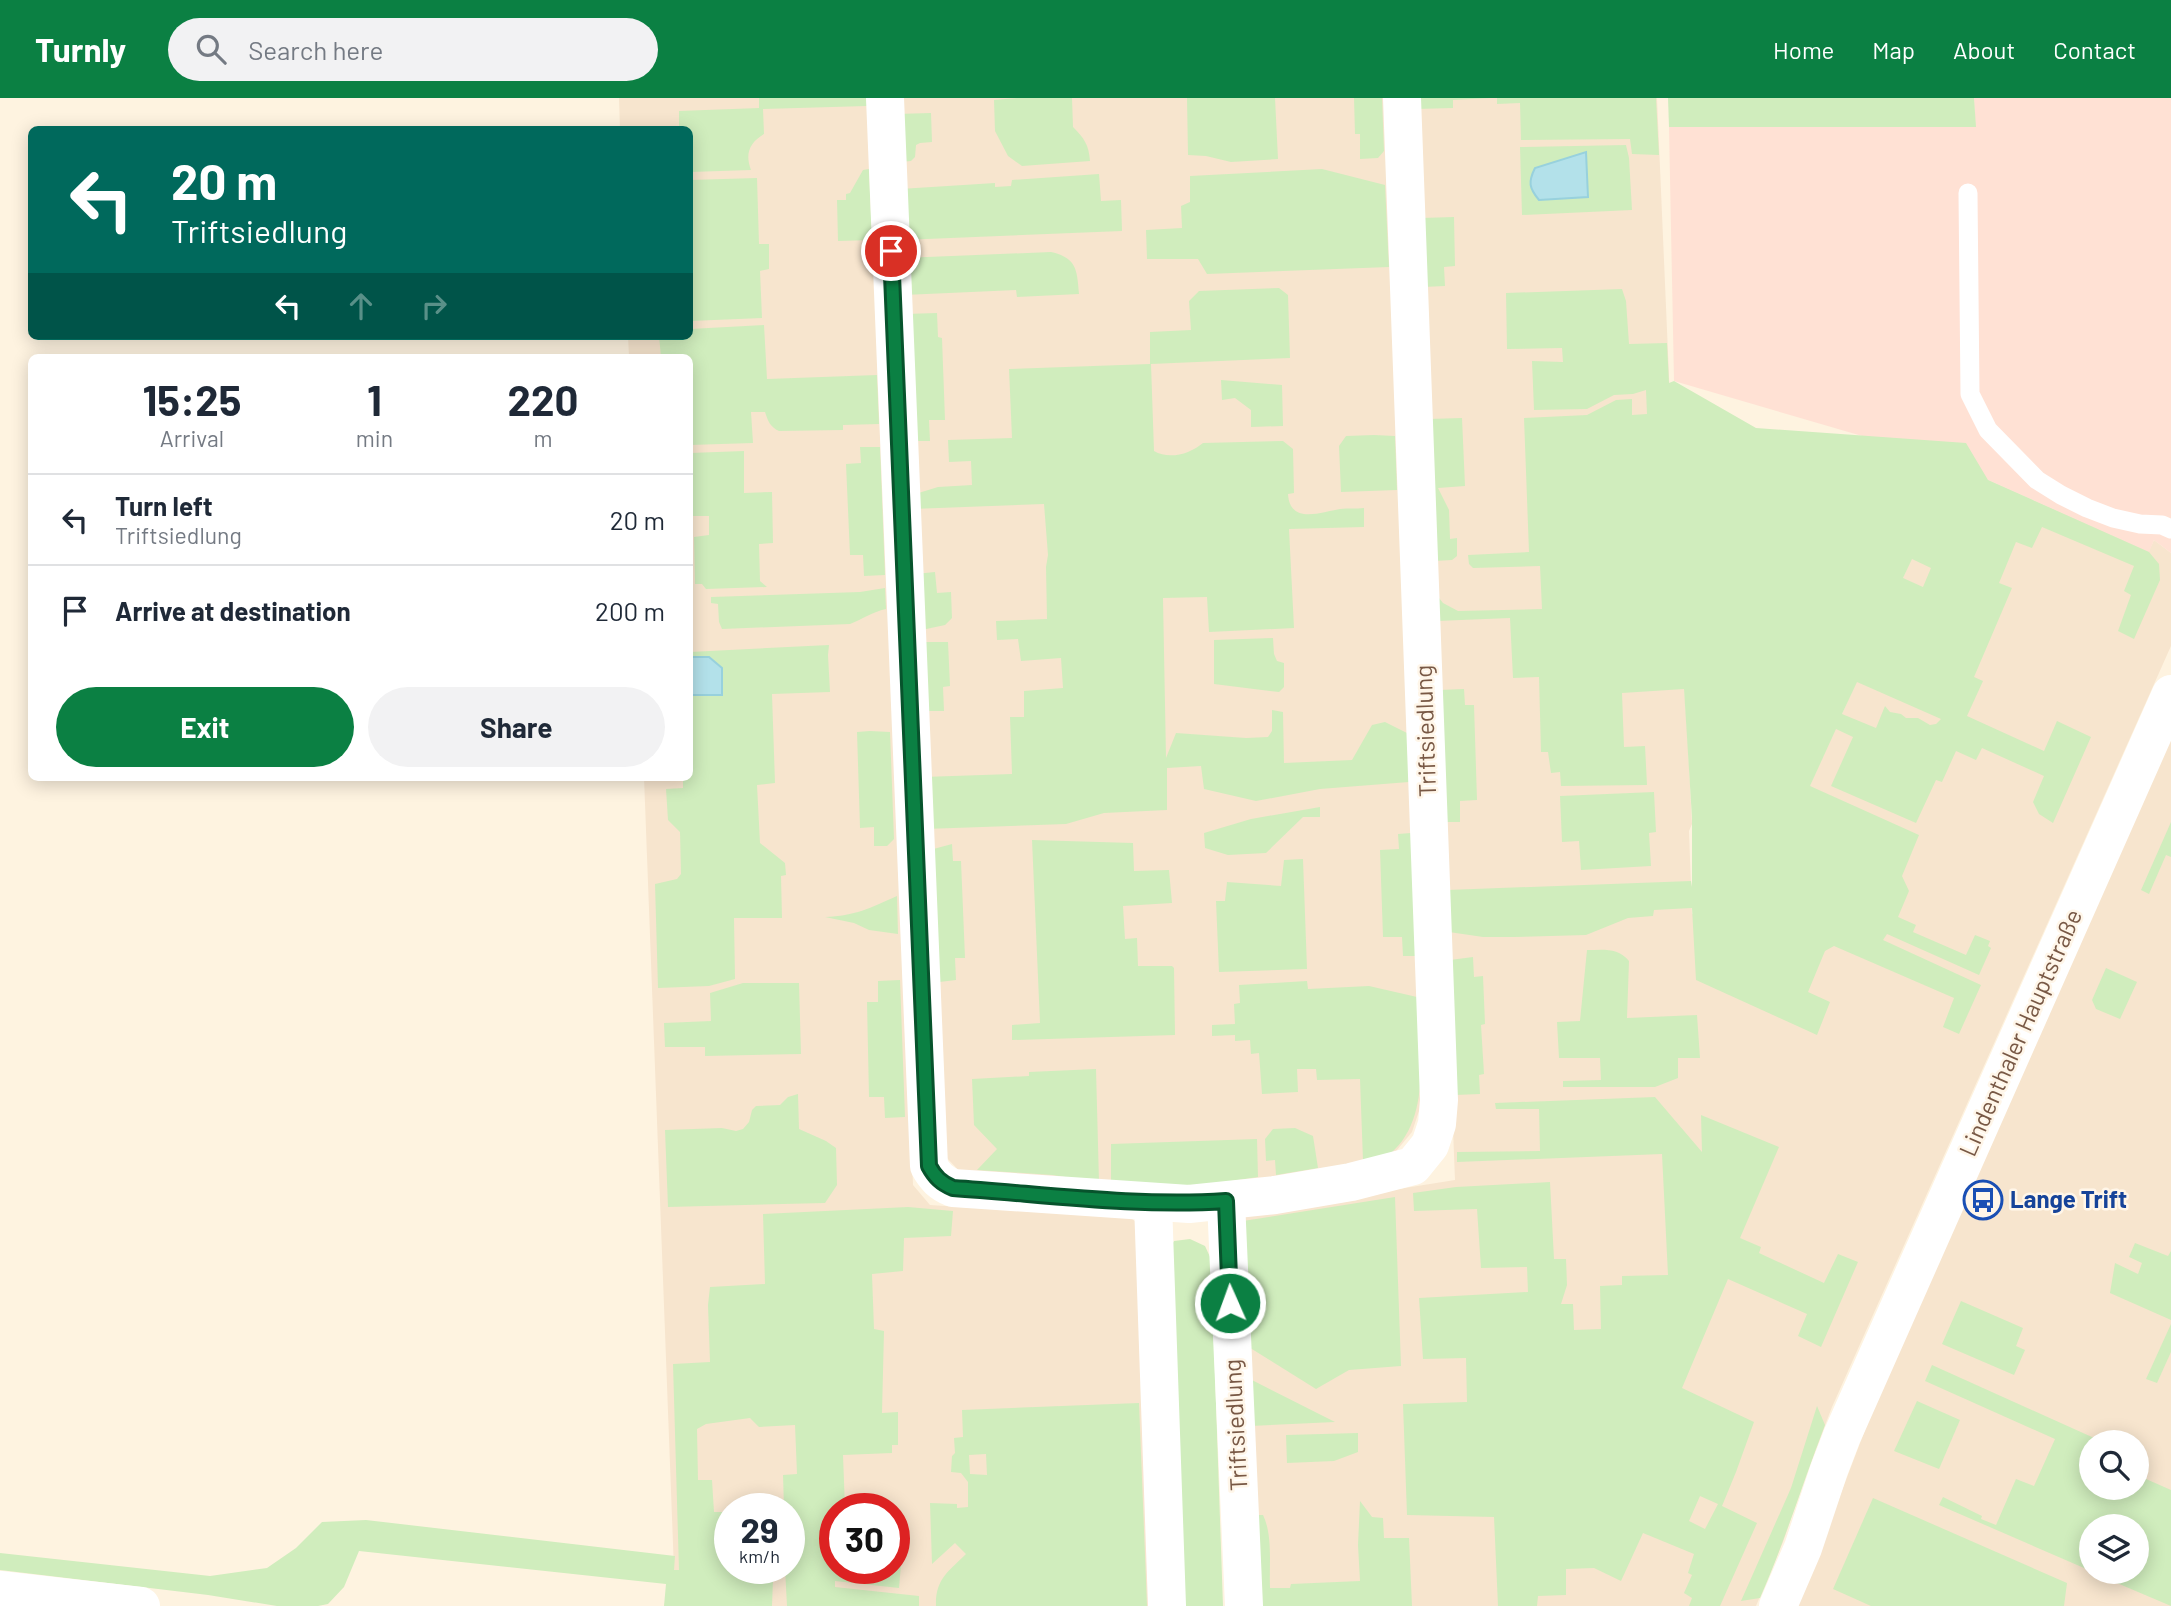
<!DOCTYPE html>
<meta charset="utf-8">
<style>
:root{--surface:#fff;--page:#f2f2f3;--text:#1f2937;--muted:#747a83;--line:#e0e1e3;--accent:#0b8043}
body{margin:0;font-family:Barlow,sans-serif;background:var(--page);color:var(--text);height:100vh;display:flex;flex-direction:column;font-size:26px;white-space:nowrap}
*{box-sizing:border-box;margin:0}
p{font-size:23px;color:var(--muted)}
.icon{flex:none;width:38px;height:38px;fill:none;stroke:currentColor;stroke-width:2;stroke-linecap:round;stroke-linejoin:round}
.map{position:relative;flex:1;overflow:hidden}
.panel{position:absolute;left:28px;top:256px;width:665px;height:427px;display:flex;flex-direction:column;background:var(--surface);border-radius:10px;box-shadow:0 4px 18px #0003}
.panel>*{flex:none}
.hud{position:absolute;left:28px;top:28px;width:665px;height:214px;border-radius:10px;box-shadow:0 4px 18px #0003;background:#00695c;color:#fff;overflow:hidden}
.controls{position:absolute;left:2079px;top:1332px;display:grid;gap:14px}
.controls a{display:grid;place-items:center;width:70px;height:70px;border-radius:50%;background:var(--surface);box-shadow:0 4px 18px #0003;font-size:35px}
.speed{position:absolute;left:714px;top:1395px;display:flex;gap:14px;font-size:35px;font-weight:700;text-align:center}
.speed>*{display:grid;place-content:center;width:91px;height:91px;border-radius:50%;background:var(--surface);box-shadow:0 4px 18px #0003;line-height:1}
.speed small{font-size:18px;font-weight:400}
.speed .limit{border:10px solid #d22;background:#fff;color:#111}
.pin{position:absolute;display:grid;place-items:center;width:60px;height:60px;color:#fff;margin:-30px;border:4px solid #fff;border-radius:50%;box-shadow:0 2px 7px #0007}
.me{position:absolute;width:77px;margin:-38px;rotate:358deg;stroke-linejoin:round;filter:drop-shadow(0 0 5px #0008)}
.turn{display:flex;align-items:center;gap:24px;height:147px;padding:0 28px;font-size:32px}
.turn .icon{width:91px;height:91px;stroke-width:2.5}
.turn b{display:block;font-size:49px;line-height:60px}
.lanes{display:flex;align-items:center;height:66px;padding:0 28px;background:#0003;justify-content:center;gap:35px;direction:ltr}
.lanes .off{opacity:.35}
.eta{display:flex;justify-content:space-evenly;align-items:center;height:119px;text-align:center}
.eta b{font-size:42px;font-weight:700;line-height:49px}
.cta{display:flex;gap:14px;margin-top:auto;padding:14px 28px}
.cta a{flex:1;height:80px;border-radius:42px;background:var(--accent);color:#fff;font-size:28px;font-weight:700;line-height:80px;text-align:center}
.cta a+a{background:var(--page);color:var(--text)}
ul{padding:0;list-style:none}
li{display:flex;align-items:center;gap:21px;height:91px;padding:0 28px;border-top:2px solid var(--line)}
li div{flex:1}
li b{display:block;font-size:26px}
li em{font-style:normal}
header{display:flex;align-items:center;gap:42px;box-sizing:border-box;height:98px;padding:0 35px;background:var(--accent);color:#fff}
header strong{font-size:33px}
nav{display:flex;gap:38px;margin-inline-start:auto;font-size:24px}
.search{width:490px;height:63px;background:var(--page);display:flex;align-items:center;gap:18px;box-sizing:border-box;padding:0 24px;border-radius:38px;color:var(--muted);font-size:26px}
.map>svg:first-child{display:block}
.residential{fill:#f7e5ce;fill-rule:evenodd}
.commercial{fill:#ffe1d4}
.green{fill:#d0edbd;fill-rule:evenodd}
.water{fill:#b3e1ea;stroke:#98d1dd;stroke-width:2}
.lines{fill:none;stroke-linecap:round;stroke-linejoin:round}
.service{stroke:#fff;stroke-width:19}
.minor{stroke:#fff;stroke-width:38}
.tertiary{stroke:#fff;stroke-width:38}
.route-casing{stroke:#07532c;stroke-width:18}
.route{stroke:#0b8043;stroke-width:12}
.labels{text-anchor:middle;stroke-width:5;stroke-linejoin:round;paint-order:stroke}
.street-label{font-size:24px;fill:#785845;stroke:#fff6e9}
.transit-label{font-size:24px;font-weight:bold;fill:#164399;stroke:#fff6e9;text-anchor:start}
</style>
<header>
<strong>Turnly</strong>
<div class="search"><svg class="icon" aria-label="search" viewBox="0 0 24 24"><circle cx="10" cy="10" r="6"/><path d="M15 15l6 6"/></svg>Search here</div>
<nav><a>Home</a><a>Map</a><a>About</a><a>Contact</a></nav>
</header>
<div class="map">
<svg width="2171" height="1508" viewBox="0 0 2171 1508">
<rect width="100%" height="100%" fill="#fef3e0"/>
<g class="residential">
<path d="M619,0H870L913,1087L930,1107L1131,1120L1138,1126L1154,1508H664L674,1472L644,679H690V259H629L628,238H690V32L620,31ZM730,1410H789V1470H730ZM835,1410H894V1470H835Z"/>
<polygon points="893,0 1386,0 1425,995 1412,1034 1387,1064 1187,1097 967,1081 944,1057"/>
<polygon points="1413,0 1657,0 1679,510 1688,646 1692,726 1689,733 1692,816 1764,790 1944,388 1988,382 2149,453 2154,442 2171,455 2171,548 1832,1309 1806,1377 1783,1444 1756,1508 1249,1508 1242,1116 1455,1082"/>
<path d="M2171,633V1508H1798L1873,1311ZM2091,1344H2137V1390H2091ZM2091,1428H2137V1474H2091Z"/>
</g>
<polygon class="commercial" points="1974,0 2171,0 2171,455 2154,442 2149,454 1988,382 1965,368 1674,283 1669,29 1975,29"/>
<g class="green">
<path d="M759,0H866L867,8L763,11L764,36C749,45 745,56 751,72L690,74V32H674L679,30V13L759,10Z"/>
<path d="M1017,0H1072L1073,29C1084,40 1089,47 1090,63L1022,68L1008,58L995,33L994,2Z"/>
<polygon points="1187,0 1275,0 1278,61 1231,64 1206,58 1188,57"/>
<polygon points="1354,0 1382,0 1384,53 1378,60 1360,61 1360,36 1355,36"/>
<polygon points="1416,0 1491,0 1453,2 1453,10 1416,11"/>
<polygon points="1497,0 1656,0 1659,57 1632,56 1630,41 1521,42 1520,5 1497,6"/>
<polygon points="1668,0 1974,0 1976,29 1669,29"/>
<polygon points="931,15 932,44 920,45 916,47 915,59 911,63 899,64 896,16"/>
<polygon points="1626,47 1629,60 1632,112 1522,117 1520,49"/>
<polygon points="869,71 872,142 838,143 837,102 846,102 846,96 850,95 863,72"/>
<polygon points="1322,71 1385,87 1389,169 1207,176 1198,161 1147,161 1146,132 1182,130 1181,108 1190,104 1190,78"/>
<polygon points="1099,76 1101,103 1121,102 1122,133 902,142 900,91 995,85 995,89 1011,88 1012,82"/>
<polygon points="757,80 759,146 769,146 769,171 760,173 762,220 690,223 690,82"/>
<polygon points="1454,119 1455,168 1444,169 1445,188 1423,189 1421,120"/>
<path d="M1051,154C1077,160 1077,172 1079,196L1017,199L1016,192L904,197L902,160Z"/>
<path d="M1279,190L1288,197L1290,260L1151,266L1154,353C1169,362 1190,356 1203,345L1283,343L1293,351L1294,395L1288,396C1290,427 1321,414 1340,411C1348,410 1356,411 1364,410V429L1289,431L1294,530L1209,534L1207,499L1163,500L1166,660L1176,635L1246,640L1268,639L1272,633V612L1283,614L1284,665L1352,662L1372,627L1385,624L1407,635L1409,684L1320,691L1256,703L1204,691L1201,668L1167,670V712L1104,715L1066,726L925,731L923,679L1012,676L1010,619H1024V593L1063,590L1061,560L1021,563L1018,541L997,542L996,523L1047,521L1046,469L1048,457L1044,406L912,411V397L938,389L972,387L971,363L949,364L948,342L1012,340L1009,271L1150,266V234L1191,232L1189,203L1199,193Z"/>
<path d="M1622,191L1626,203L1629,246L1667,245L1669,285L1674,283L1756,330L1966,345L1988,382L2149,454L2159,466L2160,482L2134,541L2118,533L2131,497L2124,493L2134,468L2042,429L2032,450L2016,444L1999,485L2012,490L1974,579L1983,583L1967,618L2044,653L2057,623L2091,639L2053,725L2039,716L2033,704L2044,678L1982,650L1976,662L1956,653L1942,684L1936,682L1916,725L1831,688L1853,639L1836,631L1810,688L1919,737L1902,778L1909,793L1898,819L1916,827L1913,834L1966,857L1975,837L1990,843L1988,848L1991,850L1979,877L1887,836L1883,842L1981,887L1959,936L1943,929L1954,900L1834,848L1825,853L1808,894L1830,904L1817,937L1696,882L1692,810L1654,812L1653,818L1628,820L1586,837L1513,839H1483L1449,834L1447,792L1691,783L1692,789V720L1684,591L1622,595L1624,649L1645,648L1647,687L1561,688L1560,674L1551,675L1548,654H1541L1539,579L1513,580L1510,520L1437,523L1435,495L1443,505L1458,513L1542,511L1540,468L1473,470L1469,466L1468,457L1529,454L1524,320L1587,317L1616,302L1632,301V317L1647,316L1646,292L1633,296L1614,297L1587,311L1534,312L1532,263L1563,264L1562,250L1507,251L1506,195ZM1912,461L1931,470L1923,489L1903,480ZM1857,584L1941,621L1936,626L1930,627L1918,620H1906L1901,616L1890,614L1885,608L1876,630L1842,616Z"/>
<polygon points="937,215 938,239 942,240 945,322 929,322 930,343 909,343 905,216"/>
<path d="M764,227L767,281L877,277L879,326L843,327V332L779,333C770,329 768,323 765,314H751L753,345L690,347V259H661L659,238H690V231Z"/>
<polygon points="1221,282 1282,287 1283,328 1251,329 1251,312 1235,300 1222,302"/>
<polygon points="1462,320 1465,388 1438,390 1449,412 1450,441 1457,440 1457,458 1452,462 1434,463 1428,321"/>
<polygon points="1374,337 1395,338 1397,392 1341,394 1339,348 1346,338"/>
<polygon points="860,349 880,349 885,477 864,478 863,457 850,457 846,366 861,365"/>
<polygon points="744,353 744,395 772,394 773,445 759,446 760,483 767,489 706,491 702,486 695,486 694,439 709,437 709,418 690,418 690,355"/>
<polygon points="935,474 937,495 951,494 952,520 945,527 917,533 915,476"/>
<path d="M885,490L886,511C872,514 863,521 850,526L722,531L719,524L718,506L711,505V499L860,494Z"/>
<polygon points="1273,540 1274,556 1277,563 1284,565 1284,589 1279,594 1214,586 1214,542"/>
<polygon points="918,544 948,544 950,588 943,589 944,613 921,613"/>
<polygon points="829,547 828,557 830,594 772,596 775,685 757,687 760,745 785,765 786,777 781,778 782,820 734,820 735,881 709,888 658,890 655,786 677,781 681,776 680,734 668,722 666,691 683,690 683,679 690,679 690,554"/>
<polygon points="1464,591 1465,607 1474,607 1477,702 1460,703 1460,724 1444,724 1439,592"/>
<polygon points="870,633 890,634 894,741 887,748 874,748 874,729 860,730 857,634"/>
<polygon points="1654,694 1656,734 1649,735 1651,768 1581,772 1579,743 1562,744 1560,698"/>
<polygon points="1320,709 1320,719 1303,719 1266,755 1228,757 1205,750 1204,735 1251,721"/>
<polygon points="2171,724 2171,759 2166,757 2149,796 2141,792"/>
<polygon points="1411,735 1416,858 1403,858 1402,839 1383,839 1380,752 1399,751 1398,736"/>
<polygon points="1032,742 1133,745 1134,773 1169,772 1172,805 1123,808 1125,841 1137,840 1138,868 1172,868 1174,870 1175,937 1012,942 1012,927 1040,925"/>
<polygon points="952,746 953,763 961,763 965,860 955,860 956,882 931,885 926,753"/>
<polygon points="1303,761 1307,871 1219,874 1216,803 1225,803 1227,784 1281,788 1284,762"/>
<path d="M897,798L898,836L869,832L854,825L825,819C855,818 870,810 897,798Z"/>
<path d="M1587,852C1603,852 1618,849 1629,863L1627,920L1697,917L1700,960H1678V980L1655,989H1563V983L1601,982L1600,960H1559L1557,924L1580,923Z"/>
<polygon points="1473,859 1474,879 1483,878 1485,926 1481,927 1484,976 1479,977 1480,996 1455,997 1450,862"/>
<polygon points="2106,870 2137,884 2120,921 2096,911 2092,902"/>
<polygon points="900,882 905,1019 885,1020 884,999 869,999 867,904 878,904 878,883"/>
<path d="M1307,883L1308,891L1369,888L1417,899C1419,948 1433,1020 1390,1056C1384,1061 1371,1061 1363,1063L1360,981L1317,982L1316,971H1297L1298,994L1262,996L1259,955L1251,956L1250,942L1235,943V937L1212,938V927L1235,926L1234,906L1240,905L1239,887Z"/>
<polygon points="743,885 799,885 801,956 705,958 705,949 665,949 664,925 711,923 710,895"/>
<polygon points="1096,971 1099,1084 1052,1077 977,1072 997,1051 974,1027 972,981 1029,978 1029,974"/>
<polygon points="798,996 799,1031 826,1043 836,1050 837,1087 825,1105 668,1109 665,1032 722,1030 736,1033 743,1031 749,1024 752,1012 756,1008 780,1007 788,999"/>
<path d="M1655,999L1702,1054L1701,1017L1779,1049L1740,1140L1761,1149L1759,1155L1824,1185L1838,1156L1858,1164L1821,1249L1798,1238L1807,1216L1728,1181L1682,1290L1754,1324L1736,1374L1722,1408L1757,1425L1720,1508H1689L1692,1500L1684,1495L1692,1477L1688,1475L1694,1456L1643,1435L1621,1483L1594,1470L1566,1471V1497L1538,1498L1537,1508H1498L1494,1419L1407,1417L1403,1306L1467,1304L1466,1260L1423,1261L1419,1200L1528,1194L1527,1169L1481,1170L1477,1111L1414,1113L1413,1095L1456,1089L1550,1084L1554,1161H1566L1567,1187L1561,1206H1573L1574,1232L1601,1231L1600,1188L1622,1187V1178L1668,1177L1662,1056L1457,1064V1054L1540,1053L1539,1011H1496L1495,1005ZM1700,1398L1718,1406L1705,1431L1689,1423Z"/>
<polygon points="1295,1030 1313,1038 1318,1070 1276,1077 1275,1062 1266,1063 1265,1041 1273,1031"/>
<polygon points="1257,1041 1258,1079 1183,1090 1111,1085 1111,1046"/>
<polygon points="1395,1099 1401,1268 1349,1272 1316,1291 1247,1248 1243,1123"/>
<polygon points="908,1109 953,1113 951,1138 904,1140 903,1173 872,1176 874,1231 884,1233 882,1315 898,1314 898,1347 892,1347 892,1355 843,1357 845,1410 835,1410 835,1424 832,1426 835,1470 894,1470 894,1463 901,1467 899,1490 835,1483 835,1489 919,1498 919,1508 787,1508 785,1470 789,1470 789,1410 784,1410 783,1377 797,1376 795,1327 759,1329 750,1320 706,1326 697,1331 698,1382 712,1382 714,1414 730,1414 730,1470 735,1470 735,1478 773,1482 772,1508 664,1508 666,1486 359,1453 344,1489 328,1506 318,1508 277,1508 208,1497 0,1472 0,1455 210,1478 267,1470 296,1450 322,1424 366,1422 675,1458 674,1472 679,1472 673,1266 710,1264 708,1207 710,1189 765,1186 763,1116"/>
<polygon points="1190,1141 1205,1148 1211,1161 1223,1508 1180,1508 1169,1152 1174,1143"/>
<polygon points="2135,1145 2168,1158 2171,1153 2171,1222 2110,1195 2115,1165 2138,1176 2142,1165 2129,1159"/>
<polygon points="1961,1203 2023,1230 2016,1248 2025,1252 2014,1277 1942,1246"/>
<polygon points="2171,1226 2171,1254 2157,1285 2146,1281"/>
<polygon points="1932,1267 2103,1344 2091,1344 2091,1390 2137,1390 2137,1377 2171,1392 2171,1508 2091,1474 2137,1474 2137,1428 2091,1428 2091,1473 1939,1407 1943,1399 1982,1418 1981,1421 1996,1427 2016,1381 2034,1388 2055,1341 1925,1283"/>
<polygon points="1248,1280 1335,1324 1250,1328"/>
<polygon points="1917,1303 1960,1322 1939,1371 1894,1353"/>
<path d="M1139,1305L1147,1508H936C935,1481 949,1473 966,1456L955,1445L932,1466L930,1405L957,1406V1410L968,1409V1384L961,1375L951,1374L952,1358L955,1355L954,1340L963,1339L962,1312ZM986,1356L987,1377L970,1376L969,1357Z"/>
<path d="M1817,1308L1825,1327C1803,1384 1785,1443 1760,1500L1741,1503L1791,1390Z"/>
<polygon points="1358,1335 1358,1354 1334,1363 1287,1365 1286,1337"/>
<polygon points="1873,1400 2067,1485 2064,1508 1871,1508 1833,1491"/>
<path d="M1360,1403L1372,1419L1383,1420L1384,1440H1409L1412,1508H1255L1253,1417H1263C1273,1438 1269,1466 1270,1490H1290L1291,1486L1360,1483L1358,1447Z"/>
</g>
<g class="water">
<path d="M1586,54L1588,99L1539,102C1529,90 1528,84 1535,70Z"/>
<polygon points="690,559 709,559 722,570 722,597 690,597"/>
</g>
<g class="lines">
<polyline class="service" points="1968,95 1970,296 1988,332 2037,382 2061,397 2087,410 2113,420 2140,426 2162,427 2171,431"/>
<g class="minor">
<path d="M885,0L929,1068C935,1079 941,1085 953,1090L1189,1106L1275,1097L1351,1084L1413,1068L1430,1047L1437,1026L1439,1002L1402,0"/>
<polyline points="1226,1103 1244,1508"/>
<polyline points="1153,1105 1167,1508"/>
<polyline points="0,1492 141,1508"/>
</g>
<polyline class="tertiary" points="1778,1508 1803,1450 1829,1372 1842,1338 2171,596"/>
</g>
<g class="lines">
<defs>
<path id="route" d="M891,153L929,1068C935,1079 941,1085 953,1090C1043,1096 1135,1109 1226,1103L1230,1205"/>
</defs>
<use href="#route" class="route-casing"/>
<use href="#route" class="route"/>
</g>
<defs>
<symbol id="bus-ring" viewBox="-11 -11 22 22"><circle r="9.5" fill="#fff6e9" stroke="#1a4fb4" stroke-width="1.5"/><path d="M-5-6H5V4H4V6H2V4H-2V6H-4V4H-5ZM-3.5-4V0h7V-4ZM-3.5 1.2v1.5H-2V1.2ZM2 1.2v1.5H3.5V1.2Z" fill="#1a4fb4"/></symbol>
</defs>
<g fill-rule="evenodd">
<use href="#bus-ring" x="1961" y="1080" width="44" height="44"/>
</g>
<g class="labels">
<g class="street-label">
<text transform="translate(1426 633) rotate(-92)" y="8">Triftsiedlung</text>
<text transform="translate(2021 935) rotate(-66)" y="8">Lindenthaler Hauptstraße</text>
<text transform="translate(1236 1327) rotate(-93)" y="8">Triftsiedlung</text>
</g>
<g class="transit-label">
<text x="2010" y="1110">Lange Trift</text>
</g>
</g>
</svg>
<div class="controls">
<a><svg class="icon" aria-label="search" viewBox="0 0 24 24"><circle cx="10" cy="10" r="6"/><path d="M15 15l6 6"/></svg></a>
<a><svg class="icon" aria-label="layers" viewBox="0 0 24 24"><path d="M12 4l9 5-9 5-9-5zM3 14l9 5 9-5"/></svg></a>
</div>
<div class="speed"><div>29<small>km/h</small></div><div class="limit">30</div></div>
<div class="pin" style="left:891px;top:153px;background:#d93025"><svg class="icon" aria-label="arrive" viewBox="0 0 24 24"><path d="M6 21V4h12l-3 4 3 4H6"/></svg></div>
<svg class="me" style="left:1230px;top:1205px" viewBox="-20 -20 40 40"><circle r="17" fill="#0b8043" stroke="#fff" stroke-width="3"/><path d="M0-11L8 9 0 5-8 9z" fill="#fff"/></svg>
<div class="hud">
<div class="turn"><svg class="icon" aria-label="left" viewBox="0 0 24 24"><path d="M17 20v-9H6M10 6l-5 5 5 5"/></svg><div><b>20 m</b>Triftsiedlung</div></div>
<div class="lanes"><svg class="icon" aria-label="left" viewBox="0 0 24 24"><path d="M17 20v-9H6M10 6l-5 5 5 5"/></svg><svg class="icon off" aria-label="ahead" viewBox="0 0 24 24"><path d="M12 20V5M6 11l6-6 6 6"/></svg><svg class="icon off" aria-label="right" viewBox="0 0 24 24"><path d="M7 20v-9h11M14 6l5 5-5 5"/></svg></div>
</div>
<section class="panel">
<div class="eta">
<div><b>15:25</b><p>Arrival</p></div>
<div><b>1</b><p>min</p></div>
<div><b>220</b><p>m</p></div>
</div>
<ul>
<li><svg class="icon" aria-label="left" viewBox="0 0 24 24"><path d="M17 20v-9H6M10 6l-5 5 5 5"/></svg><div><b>Turn left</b><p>Triftsiedlung</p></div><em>20 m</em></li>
<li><svg class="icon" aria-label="arrive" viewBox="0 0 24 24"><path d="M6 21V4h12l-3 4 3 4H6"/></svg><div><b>Arrive at destination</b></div><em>200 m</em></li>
</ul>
<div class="cta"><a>Exit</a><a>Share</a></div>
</section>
</div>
